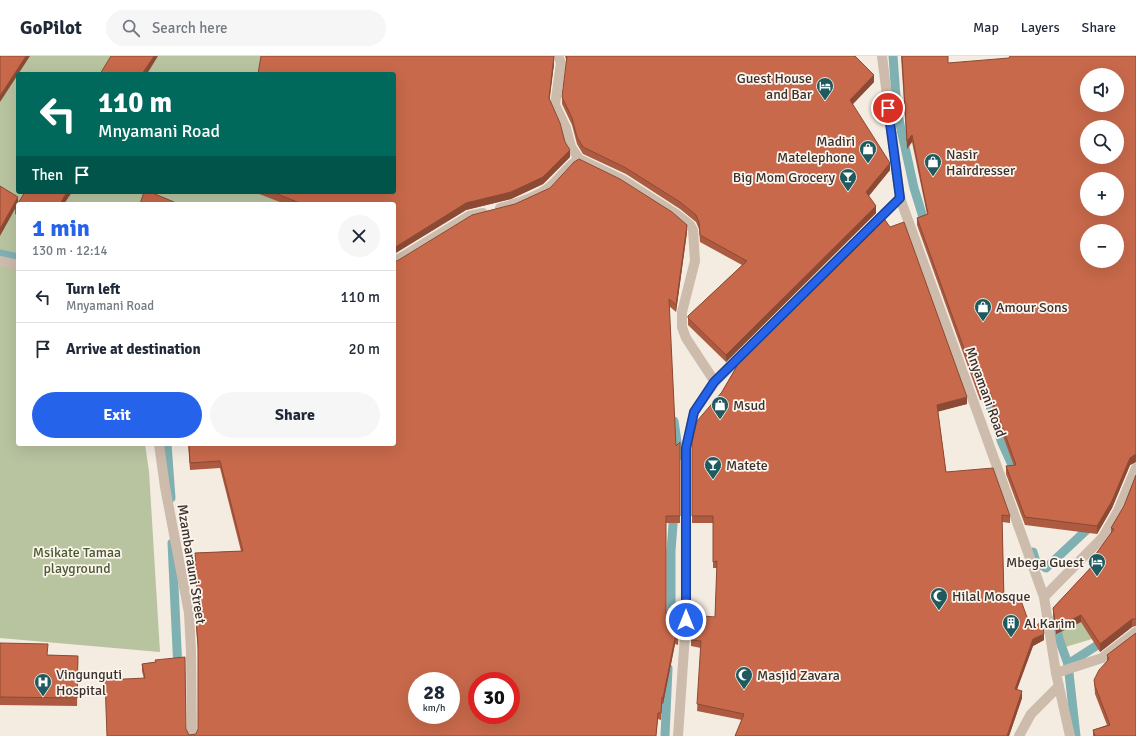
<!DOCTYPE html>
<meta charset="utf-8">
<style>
:root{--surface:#fff;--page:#f6f6f7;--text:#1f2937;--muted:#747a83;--line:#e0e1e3;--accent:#2563eb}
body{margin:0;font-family:Signika,sans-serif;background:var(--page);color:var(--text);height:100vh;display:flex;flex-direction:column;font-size:15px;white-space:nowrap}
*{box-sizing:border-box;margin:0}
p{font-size:13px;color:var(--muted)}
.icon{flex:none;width:22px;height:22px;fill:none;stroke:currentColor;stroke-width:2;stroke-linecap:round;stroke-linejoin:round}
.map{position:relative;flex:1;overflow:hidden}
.side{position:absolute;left:16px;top:146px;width:380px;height:244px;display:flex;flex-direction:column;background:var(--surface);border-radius:4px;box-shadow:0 4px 16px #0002}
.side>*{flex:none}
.top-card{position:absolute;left:16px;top:16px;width:380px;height:122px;border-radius:4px;box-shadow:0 4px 16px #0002;background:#00695c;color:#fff;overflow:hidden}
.tools{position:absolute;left:1080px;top:12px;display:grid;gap:8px}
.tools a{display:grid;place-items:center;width:44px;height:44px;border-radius:50%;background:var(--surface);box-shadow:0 4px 16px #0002;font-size:20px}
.speed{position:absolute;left:408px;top:616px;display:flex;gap:8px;font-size:20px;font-weight:700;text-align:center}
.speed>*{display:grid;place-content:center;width:52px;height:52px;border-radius:50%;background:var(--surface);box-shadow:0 4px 16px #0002;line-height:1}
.speed small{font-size:10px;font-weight:400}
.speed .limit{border:6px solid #d22;background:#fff;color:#111}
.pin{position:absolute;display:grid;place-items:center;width:34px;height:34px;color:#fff;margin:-17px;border:2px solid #fff;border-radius:50%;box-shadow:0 1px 4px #0007}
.me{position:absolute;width:44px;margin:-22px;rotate:0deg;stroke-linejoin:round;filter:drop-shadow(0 0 3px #0008)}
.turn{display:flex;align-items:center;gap:14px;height:84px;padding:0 16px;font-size:18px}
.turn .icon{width:52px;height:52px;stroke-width:2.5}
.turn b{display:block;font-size:28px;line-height:34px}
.then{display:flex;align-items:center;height:38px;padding:0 16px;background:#0003;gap:8px;font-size:15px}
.round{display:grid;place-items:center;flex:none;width:42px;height:42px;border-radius:21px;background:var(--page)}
.summary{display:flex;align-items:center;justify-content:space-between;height:68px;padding:0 16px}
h1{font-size:24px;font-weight:700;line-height:30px;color:var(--accent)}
.button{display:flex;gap:8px;margin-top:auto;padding:8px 16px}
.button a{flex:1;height:46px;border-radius:24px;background:var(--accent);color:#fff;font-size:16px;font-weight:700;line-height:46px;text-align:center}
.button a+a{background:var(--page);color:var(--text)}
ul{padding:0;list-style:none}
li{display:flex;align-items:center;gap:12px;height:52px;padding:0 16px;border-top:1px solid var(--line)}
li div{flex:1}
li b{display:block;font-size:15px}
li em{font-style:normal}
header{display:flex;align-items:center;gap:24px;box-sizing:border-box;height:56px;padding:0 20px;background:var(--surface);border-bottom:1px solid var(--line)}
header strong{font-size:19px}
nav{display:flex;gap:22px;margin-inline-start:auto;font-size:14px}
.search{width:280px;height:36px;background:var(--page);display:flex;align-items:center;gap:10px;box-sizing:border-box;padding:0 14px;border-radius:22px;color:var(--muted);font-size:15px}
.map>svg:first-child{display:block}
.green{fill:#b8c4a0}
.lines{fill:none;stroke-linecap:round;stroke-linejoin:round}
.stream{stroke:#7fb0b2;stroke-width:9}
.minor{stroke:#cdbbac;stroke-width:10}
.tertiary{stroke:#cdbbac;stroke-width:10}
.wall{fill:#ac5a40}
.shaded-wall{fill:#8c4a34}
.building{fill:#c8694b;stroke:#8c4a34;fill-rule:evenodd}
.route-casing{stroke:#184099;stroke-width:10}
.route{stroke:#2563eb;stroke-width:7}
.labels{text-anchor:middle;stroke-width:3.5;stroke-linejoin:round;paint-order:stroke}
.poi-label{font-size:14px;fill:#3b302b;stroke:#fbf5ee;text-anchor:start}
.street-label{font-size:14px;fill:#3b302b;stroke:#fbf5ee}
.park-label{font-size:14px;fill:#4a5a2e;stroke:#fbf5ee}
</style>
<header>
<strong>GoPilot</strong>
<div class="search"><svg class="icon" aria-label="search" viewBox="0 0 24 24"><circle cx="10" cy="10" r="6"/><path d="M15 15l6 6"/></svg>Search here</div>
<nav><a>Map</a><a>Layers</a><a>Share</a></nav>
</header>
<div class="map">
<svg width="1136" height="680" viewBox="0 0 1136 680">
<rect width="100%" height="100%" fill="#f4ebe1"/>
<g class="green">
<polygon points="0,0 344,0 318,18 18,18 18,136 304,136 299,148 18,148 18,388 145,388 149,415 160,596 0,582"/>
<polygon points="1119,544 1092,583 1062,592 1051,560"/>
</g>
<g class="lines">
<g class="stream">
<polyline points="893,0 897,55 914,132 926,171"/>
<polyline points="0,198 18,202"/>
<polyline points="984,331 1002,387 1017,420"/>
<polyline points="674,365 679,400"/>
<polyline points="167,388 171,442"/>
<polyline points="172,487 178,614"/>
<polyline points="1033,496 1036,506 1046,512 1093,468"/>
<polyline points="1056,566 1059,583 1068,608 1107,583"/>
<polyline points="669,570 671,555 671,495 674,455"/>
<polyline points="1068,608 1076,680"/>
<polyline points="665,680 668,612"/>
</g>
<g class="minor">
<polyline points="558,0 561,7 555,49 566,72 571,91 579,103 623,124 676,158 690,169 693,174 695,205 682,256 682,271 686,282 715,326"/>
<path d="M500,152C515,148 534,142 547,133C559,124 566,111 579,103"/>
<polyline points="0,205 18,209"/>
<polyline points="394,206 469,160 483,157"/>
<polyline points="159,388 165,431 189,557 191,595 192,680"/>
<polyline points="1044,541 1103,481 1118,455 1136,412"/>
<polyline points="1056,617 1102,602 1136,576"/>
<polyline points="678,680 686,564 686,392 694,356 715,326 900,142"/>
<polyline points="1019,680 1031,658 1059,630"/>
</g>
<polyline class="tertiary" points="882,0 900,142 1044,541 1056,617 1070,680"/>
</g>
<g class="wall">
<polygon points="565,0 855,0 874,26 852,49 890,114 869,140 876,157 726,306 688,269 688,260 742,209 700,186 699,173 696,166 680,153 626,118 583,98 577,88 572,69 562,48 562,41 567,6"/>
<polygon points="901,0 948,0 948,7 1136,0 1136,406 1130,409 1112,452 1097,478 1025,469 1006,418 1006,410 1014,410 989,342 980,344 917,169 917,162 927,158 912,86 907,93"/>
<polygon points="554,8 549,43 570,101 543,128 511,143 466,154 394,198 394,148 285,148 254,136 394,136"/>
<polygon points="0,130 18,148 18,160 15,158 15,153"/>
<polygon points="687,176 676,256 669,250 676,390 680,386 680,467 666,467 666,557 679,565 678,589 675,588 663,648 662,648 661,664 658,663 656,680 107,680 144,623 142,615 142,608 155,606 155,604 186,673 189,679 196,678 198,673 198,595 194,546 194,539 197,539 195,497 241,495 220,412 190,414 188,388 394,388 397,205"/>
<polygon points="735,308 967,348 938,355 946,416 1010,460 1010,467 1002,466 1004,544 1032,575 1044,584 1033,590 1017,633 1022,642 1009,680 735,680 742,664 697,655 701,592 691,590 691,584 715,561 717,512 713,512 713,467 692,467 692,386 735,313"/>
<polygon points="1136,419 1136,570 1132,571 1100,596 1081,566 1056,578 1053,559 1053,552 1093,509 1093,502 1111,477 1111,472 1124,450"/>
<polygon points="1136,577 1136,680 1093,680 1093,674 1107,669 1095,638 1094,624 1107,605 1107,599"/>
<polygon points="0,587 47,599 78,600 77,650 0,649"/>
</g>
<g class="shaded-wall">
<polygon points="26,0 30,0 0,46 0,40"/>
<polygon points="154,0 158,0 147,18 142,18"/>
<polygon points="554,1 554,8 549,49 549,42"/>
<polygon points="874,19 874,26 850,51 850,44"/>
<polygon points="912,79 912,86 907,93 907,85"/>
<polygon points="570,94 570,101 543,128 511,143 466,154 394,198 394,192 466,147"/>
<polygon points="890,107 890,114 866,143 866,136"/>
<polygon points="67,136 72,136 64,148 60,148"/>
<polygon points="18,141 18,147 15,152 15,153 0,180 0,173"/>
<polygon points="876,150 876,157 726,306 726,299"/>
<polygon points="687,169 687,176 676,256 676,249"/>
<polygon points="989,334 989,342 980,344 980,337"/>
<polygon points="967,341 967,348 937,356 937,349"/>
<polygon points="1136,398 1136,406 1130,409 1112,452 1097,478 1097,470 1130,402"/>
<polygon points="1081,559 1081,566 1056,578 1056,571"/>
<polygon points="1132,563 1132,571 1100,596 1100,588"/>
<polygon points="1044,578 1044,584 1033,590 1015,639 1015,633 1033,583"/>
<polygon points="675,582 675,588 663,648 663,642"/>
<polygon points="1022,635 1022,642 1009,680 1007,680"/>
</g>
<g class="building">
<polygon points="0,0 26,0 0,40"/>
<polygon points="111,0 154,0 142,18 100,18"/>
<polygon points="261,0 554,0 549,42 560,67 565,86 570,94 543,121 511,136 466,147 394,192 394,148 302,148 272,136 394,136 394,18 258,18"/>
<polygon points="567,0 855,0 874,19 850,44 890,107 866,136 876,150 726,299 688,262 688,260 747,205 700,179 699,166 696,159 680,146 626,112 583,91 577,81 572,62 562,41"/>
<path d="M902,0H948V7L1009,2L1010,0H1136V398L1130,402L1112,445L1097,470L1025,461L1006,410L1016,409L989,334L980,337L917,162L928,158L912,79L907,85ZM1087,19H1117V49H1087ZM1087,71H1117V101H1087ZM1087,123H1117V153H1087ZM1087,175H1117V205H1087Z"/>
<path d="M579,103L620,123L672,156L687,169L676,249L669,243L676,390L680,386V460H666V557L679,558L678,582H675L663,642L662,641L661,657H658L656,680H107L105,624L145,622L142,608L156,606L155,604L185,601L186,673L189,679L196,678L198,673V588L194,539H197L195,497L243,495L220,405L190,407L189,388H394V205H397L472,159L515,148L550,132L574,106ZM417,625H451V659H417ZM477,625H511V659H477Z"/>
<polygon points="0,130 18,141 0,173"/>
<polygon points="25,136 67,136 60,148 18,148 18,154 15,152"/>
<polygon points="144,136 150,136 174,146 173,148 140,148"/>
<polygon points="883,161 890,171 904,166 967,341 937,349 946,416 993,412 1010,460 1002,459 1004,544 1019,539 1032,575 1042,564 1044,578 1033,583 1015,633 1022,635 1007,680 735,680 744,658 697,648 701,585 691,584 692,559 715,561 717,505 713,506 713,460 692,460 692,386 697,365 722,336 737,310 735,308"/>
<polygon points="1136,419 1136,563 1132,563 1100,588 1081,559 1056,571 1053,552 1097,505 1093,502 1114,473 1111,472 1124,450"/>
<polygon points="1136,577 1136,680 1095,680 1093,674 1110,669 1095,630 1094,624 1099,614 1109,603 1107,599"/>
<polygon points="0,587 48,588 47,599 78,600 77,642 0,641"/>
</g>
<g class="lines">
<defs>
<polyline id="route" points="686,564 686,392 694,356 714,326 900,142 888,52"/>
</defs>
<use href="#route" class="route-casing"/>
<use href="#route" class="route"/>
</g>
<defs>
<symbol id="hotel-pin" viewBox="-11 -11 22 30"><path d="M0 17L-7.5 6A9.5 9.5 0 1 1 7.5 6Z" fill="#1f5a5e" stroke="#fbf5ee"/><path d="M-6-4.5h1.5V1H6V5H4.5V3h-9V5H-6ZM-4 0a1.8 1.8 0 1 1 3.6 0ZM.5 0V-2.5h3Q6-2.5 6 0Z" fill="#fff"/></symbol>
<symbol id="shop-pin" viewBox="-11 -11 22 30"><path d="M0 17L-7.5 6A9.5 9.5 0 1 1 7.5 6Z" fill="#1f5a5e" stroke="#fbf5ee"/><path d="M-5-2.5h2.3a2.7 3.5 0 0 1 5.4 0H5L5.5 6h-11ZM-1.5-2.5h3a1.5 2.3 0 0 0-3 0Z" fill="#fff"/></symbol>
<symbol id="bar-pin" viewBox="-11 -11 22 30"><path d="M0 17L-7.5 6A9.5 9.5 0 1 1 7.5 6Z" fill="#1f5a5e" stroke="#fbf5ee"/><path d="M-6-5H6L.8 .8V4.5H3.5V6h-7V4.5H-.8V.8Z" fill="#fff"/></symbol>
<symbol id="mosque-pin" viewBox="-11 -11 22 30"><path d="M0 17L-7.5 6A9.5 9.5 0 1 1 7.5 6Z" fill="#1f5a5e" stroke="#fbf5ee"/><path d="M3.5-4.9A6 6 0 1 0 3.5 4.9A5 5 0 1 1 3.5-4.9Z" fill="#fff"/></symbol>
<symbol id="building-pin" viewBox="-11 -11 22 30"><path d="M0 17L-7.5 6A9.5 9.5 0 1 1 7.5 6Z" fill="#1f5a5e" stroke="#fbf5ee"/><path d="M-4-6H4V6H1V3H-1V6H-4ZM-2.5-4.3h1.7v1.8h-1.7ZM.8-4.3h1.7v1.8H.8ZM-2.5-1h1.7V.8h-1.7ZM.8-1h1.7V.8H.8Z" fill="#fff"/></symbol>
<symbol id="hospital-pin" viewBox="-11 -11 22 30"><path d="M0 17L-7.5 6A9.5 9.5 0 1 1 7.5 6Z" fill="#1f5a5e" stroke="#fbf5ee"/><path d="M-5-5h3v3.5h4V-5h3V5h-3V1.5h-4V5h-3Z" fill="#fff"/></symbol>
</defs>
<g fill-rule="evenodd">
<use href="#hotel-pin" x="815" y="20" width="20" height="27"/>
<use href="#shop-pin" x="858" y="83" width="20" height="27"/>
<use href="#shop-pin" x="923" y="96" width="20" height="27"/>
<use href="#bar-pin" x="838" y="111" width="20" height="27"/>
<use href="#shop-pin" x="973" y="241" width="20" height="27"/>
<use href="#shop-pin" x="710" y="339" width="20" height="27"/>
<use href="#bar-pin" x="703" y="399" width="20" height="27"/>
<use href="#hotel-pin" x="1087" y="496" width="20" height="27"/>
<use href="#mosque-pin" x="929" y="530" width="20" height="27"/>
<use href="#building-pin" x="1001" y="557" width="20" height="27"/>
<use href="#mosque-pin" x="734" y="609" width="20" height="27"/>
<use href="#hospital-pin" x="33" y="616" width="20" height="27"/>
</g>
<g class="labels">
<g class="poi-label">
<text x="812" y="27" text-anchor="end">Guest House<tspan x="812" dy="16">and Bar</tspan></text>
<text x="855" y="90" text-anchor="end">Madiri<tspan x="855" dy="16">Matelephone</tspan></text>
<text x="946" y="103">Nasir<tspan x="946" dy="16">Hairdresser</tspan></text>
<text x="835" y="126" text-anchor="end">Big Mom Grocery</text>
<text x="996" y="256">Amour Sons</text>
<text x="733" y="354">Msud</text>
<text x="726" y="414">Matete</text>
<text x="1084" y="511" text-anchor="end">Mbega Guest</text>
<text x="952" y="545">Hilal Mosque</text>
<text x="1024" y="572">Al Karim</text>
<text x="56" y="623">Vingunguti<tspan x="56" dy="16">Hospital</tspan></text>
<text x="757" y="624">Masjid Zavara</text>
</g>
<g class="street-label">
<text transform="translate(986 336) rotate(70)" y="5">Mnyamani Road</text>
<text transform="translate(192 508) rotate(81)" y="5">Mzambarauni Street</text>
</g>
<g class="park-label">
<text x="77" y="501">Msikate Tamaa<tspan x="77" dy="16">playground</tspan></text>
</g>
</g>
</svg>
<div class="tools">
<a><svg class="icon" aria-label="sound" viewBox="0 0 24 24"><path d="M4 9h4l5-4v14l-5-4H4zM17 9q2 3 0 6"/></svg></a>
<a><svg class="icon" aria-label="search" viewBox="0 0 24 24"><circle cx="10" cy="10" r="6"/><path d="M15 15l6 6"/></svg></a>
<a>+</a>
<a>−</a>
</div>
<div class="speed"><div>28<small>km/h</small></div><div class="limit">30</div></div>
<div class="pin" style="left:888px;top:52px;background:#d93025"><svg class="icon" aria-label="arrive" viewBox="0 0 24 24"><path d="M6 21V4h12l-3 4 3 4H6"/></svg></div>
<svg class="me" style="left:686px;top:564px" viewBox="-20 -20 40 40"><circle r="17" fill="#2563eb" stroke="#fff" stroke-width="3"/><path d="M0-11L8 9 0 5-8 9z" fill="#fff"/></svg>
<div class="top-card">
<div class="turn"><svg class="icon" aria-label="left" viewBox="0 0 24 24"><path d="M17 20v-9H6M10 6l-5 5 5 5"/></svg><div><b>110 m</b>Mnyamani Road</div></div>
<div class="then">Then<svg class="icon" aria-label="arrive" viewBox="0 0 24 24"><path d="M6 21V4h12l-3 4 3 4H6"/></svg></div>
</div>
<section class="side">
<div class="summary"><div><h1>1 min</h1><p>130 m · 12:14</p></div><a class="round"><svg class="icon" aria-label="close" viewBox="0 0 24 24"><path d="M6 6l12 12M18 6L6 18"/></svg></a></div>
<ul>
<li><svg class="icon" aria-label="left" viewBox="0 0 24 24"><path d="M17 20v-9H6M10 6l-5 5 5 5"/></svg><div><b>Turn left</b><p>Mnyamani Road</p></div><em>110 m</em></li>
<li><svg class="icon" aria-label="arrive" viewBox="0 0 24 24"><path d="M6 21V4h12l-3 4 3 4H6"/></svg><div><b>Arrive at destination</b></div><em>20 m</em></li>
</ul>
<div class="button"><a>Exit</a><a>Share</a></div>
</section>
</div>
